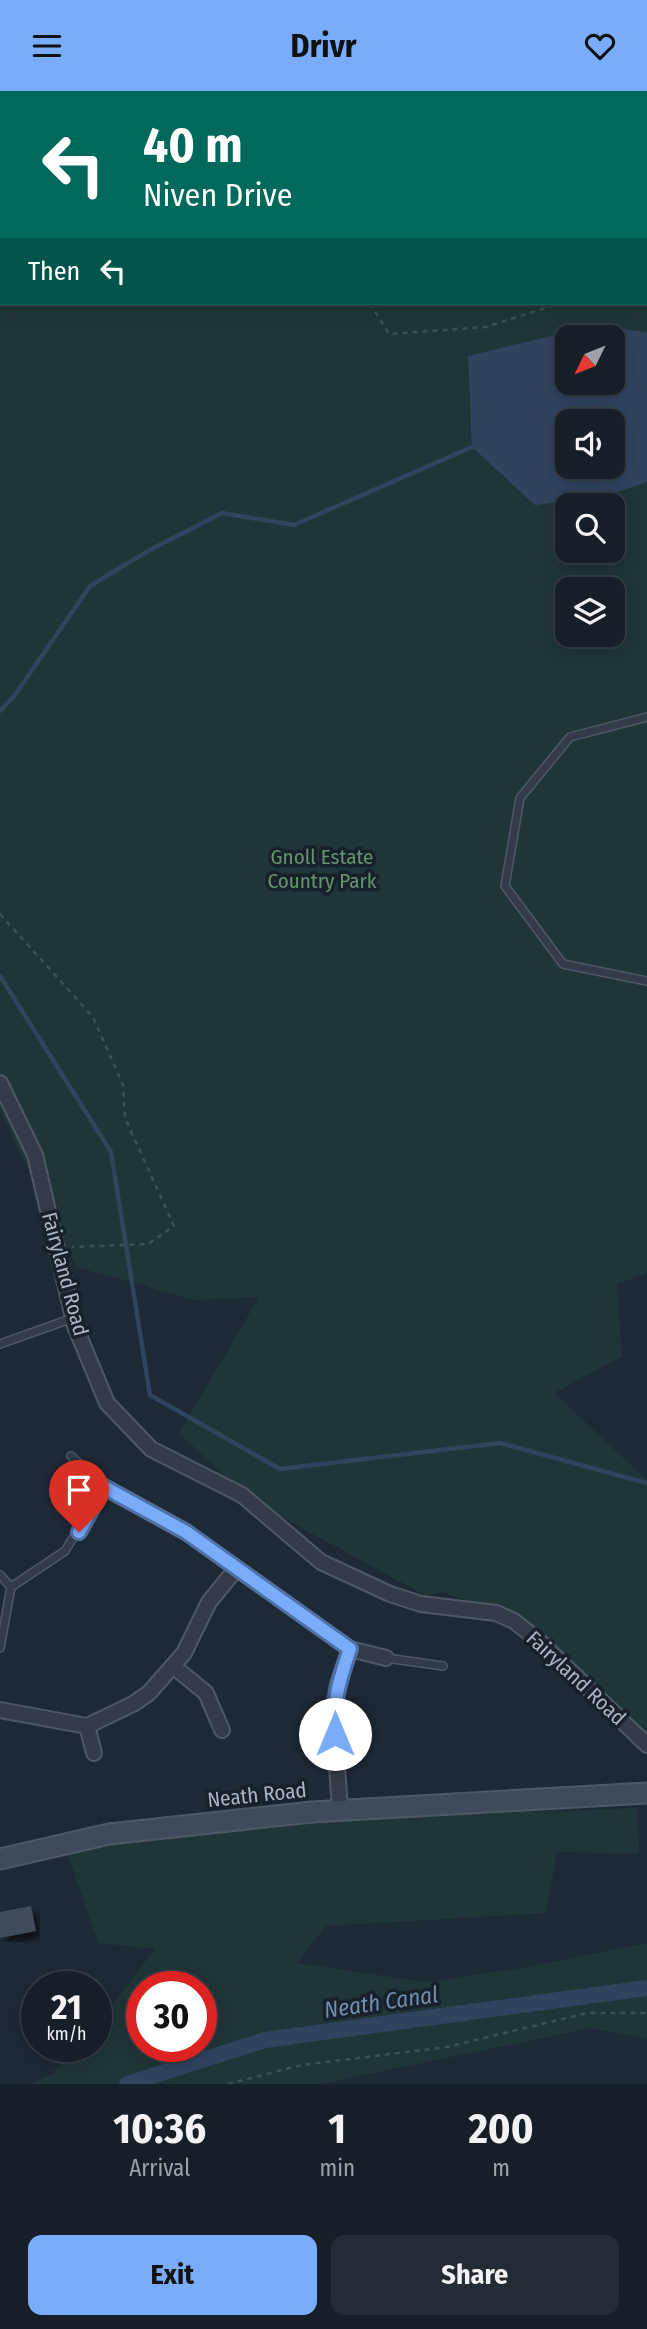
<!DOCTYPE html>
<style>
:root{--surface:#161f28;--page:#232c34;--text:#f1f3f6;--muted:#9ea2a8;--line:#353d45;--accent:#79adfc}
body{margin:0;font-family:"Fira Sans Condensed",sans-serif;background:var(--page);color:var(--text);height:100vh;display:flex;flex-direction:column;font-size:26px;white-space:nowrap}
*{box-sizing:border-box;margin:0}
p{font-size:23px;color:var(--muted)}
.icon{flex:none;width:38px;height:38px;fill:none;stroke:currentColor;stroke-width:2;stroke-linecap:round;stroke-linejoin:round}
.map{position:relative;height:1993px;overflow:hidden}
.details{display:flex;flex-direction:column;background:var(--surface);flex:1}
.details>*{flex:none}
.top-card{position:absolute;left:0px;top:0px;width:648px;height:214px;box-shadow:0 4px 18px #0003,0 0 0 2px var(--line);background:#00695c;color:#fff;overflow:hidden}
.needle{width:46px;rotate:227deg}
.fabs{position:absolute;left:555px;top:234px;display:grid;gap:14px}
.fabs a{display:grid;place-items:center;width:70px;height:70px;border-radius:14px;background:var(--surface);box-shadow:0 4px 18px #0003,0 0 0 2px var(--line);font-size:35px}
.speed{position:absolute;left:21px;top:1880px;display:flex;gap:14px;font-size:35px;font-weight:700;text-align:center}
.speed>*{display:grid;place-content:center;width:91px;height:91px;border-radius:50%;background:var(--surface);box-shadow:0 4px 18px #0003,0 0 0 2px var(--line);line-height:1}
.speed small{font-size:18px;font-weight:400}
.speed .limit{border:10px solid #d22;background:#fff;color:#111}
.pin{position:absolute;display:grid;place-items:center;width:60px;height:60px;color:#fff;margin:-72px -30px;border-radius:50% 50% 50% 0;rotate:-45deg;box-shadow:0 0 7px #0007}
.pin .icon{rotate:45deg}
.me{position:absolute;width:77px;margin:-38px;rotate:0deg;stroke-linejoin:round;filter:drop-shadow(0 0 5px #0008)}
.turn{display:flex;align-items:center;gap:24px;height:147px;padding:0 28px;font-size:32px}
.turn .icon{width:91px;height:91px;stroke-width:2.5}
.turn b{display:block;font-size:49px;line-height:60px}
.then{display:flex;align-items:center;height:66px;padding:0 28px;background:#0003;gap:14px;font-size:26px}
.eta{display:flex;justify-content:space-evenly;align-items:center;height:119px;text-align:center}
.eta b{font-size:42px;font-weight:700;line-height:49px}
.cta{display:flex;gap:14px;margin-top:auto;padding:14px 28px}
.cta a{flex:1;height:80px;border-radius:14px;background:var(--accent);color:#111;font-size:28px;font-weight:700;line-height:80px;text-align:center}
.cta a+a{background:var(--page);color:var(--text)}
header{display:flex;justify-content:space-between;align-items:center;height:91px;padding:0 28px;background:var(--accent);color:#111;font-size:32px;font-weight:700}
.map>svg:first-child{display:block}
.green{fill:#203537;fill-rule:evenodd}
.water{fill:#30445e;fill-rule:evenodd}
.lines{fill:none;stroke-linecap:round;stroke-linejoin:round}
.stream{stroke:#30445e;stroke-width:4.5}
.canal{stroke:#30445e;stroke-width:16}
.building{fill:#3f4b5c;filter:url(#shadow)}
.lane-casing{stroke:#4f5865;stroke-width:10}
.street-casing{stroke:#4f5865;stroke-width:18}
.secondary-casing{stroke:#4f5865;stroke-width:23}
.path{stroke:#3d5255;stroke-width:2.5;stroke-dasharray:5 5;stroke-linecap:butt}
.lane{stroke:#323b47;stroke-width:7}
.street{stroke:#323b47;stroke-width:14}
.secondary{stroke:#3f4a5a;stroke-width:19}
.route-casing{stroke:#4f70a4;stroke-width:18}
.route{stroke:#79adfc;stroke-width:12}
.labels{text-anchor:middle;stroke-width:7;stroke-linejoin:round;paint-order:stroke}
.park-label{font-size:21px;fill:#63956d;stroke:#17202b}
.street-label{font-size:21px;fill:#abb5c4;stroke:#17202b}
.water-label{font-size:23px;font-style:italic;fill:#728dae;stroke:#17202b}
</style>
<header><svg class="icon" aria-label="menu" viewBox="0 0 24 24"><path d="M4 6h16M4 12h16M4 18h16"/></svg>Drivr<svg class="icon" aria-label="heart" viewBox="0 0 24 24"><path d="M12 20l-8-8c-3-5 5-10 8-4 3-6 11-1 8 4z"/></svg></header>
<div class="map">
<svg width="647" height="1993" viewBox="0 0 647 1993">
<defs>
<filter id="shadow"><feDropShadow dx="6" dy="6" stdDeviation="3.5" flood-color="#0009"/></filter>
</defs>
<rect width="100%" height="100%" fill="#1e2936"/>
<g class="green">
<path d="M0,0L369,2H2V212H646L647,2V1182L617,1193L622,1265L554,1302L647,1389V1644L530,1535L443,1501L426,1505L249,1408L179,1342L259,1206L195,1209L76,1176L0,1020ZM567,247H612V292H567ZM567,331H612V376H567ZM567,415H612V460H567ZM567,499H612V544H567Z"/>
<path d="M638,1717L639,1763L557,1761L546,1822L326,1835L297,1872L425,1891L528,1876L647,1852V1948L591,1937L321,1993H32L54,1982L78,1955H96V1935L155,1858L98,1852L67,1761C254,1724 448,1725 638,1717ZM142,1895H201V1955H142Z"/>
</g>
<path class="water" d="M593,235L647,241V391L602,406L535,414L472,356L468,265ZM567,247H612V292H567ZM567,331H612V376H567Z"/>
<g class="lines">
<g class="stream">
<polyline points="646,24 647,24"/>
<polyline points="0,140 2,139"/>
<polyline points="0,620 15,604 90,495 148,460 222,422 294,434 472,356"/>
<polyline points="0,885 111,1061 150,1304 280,1378 500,1352 647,1392"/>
</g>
<polyline class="canal" points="127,1993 265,1949 647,1897"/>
</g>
<polygon class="building" points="31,1815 36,1840 0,1847 0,1821"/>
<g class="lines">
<defs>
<g id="lane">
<polyline points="647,626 570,646 520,707 505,795 563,873 647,890"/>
<polyline points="0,1253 73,1227"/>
<polyline points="0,1484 11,1496"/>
<polyline points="0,1557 11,1496 65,1460 104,1396 71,1365"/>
<polyline points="386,1567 443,1575"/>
</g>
<g id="street">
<polyline points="0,992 35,1064 75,1235 107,1312 151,1358 242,1404 321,1471 390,1503 421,1513 496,1522 514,1530 539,1550 647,1654"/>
<polyline points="104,1396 186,1441 350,1558"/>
<polyline points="173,1575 206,1602 222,1639"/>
<polyline points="0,1619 87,1635 133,1613 149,1602 184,1562 209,1511 236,1478"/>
<polyline points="87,1635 94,1662"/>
<polyline points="340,1718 333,1620 338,1593 350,1558 386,1567"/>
</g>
<polyline id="secondary" points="0,1768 109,1743 312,1721 647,1702"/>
</defs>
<use href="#lane" class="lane-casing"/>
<use href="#street" class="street-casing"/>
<use href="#secondary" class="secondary-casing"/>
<g class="path">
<polyline points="646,32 647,32"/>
<polyline points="0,151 2,150"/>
<polyline points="646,204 647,204"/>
<polyline points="370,212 389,243 486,236 561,212"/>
<polyline points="0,823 93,926 123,994 125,1027 174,1135 148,1153 72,1156"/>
<polyline points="228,1993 302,1974 447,1956 587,1922 647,1922"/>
</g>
<use href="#lane" class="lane"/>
<use href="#street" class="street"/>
<use href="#secondary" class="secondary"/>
</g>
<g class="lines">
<defs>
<path id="route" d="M79,1441L104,1396L186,1441L350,1558C340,1587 332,1612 335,1643"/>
</defs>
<use href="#route" class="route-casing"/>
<use href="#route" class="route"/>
</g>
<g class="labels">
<g class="park-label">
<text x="322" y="773">Gnoll Estate<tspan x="322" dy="24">Country Park</tspan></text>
</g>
<g class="street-label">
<text transform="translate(65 1183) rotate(75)" y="7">Fairyland Road</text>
<text transform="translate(576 1587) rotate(43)" y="7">Fairyland Road</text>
<text transform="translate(257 1704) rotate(-6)" y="7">Neath Road</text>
</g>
<g class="water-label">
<text transform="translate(381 1911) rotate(-8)" y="8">Neath Canal</text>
</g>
</g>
</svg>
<div class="fabs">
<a><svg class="needle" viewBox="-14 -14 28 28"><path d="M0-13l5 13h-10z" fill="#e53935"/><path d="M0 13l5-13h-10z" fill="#9ea2a8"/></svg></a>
<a><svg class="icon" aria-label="sound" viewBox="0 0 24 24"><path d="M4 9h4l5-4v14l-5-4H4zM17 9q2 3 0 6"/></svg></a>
<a><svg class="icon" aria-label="search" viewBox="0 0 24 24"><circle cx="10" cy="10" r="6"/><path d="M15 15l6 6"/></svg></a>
<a><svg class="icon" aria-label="layers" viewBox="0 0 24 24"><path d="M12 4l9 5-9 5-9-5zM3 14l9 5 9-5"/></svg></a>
</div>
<div class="speed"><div>21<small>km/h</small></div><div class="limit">30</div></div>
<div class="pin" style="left:79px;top:1441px;background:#d93025"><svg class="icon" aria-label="arrive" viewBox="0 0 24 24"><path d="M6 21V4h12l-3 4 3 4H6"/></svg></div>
<svg class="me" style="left:335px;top:1643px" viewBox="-20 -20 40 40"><circle r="19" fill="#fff"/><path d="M0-13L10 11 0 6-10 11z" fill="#79adfc"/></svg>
<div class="top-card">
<div class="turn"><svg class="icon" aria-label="left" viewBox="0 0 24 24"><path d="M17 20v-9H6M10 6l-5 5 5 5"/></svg><div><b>40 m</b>Niven Drive</div></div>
<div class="then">Then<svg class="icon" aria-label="left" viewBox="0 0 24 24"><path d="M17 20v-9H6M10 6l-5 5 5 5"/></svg></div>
</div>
</div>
<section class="details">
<div class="eta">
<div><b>10:36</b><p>Arrival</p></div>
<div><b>1</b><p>min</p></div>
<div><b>200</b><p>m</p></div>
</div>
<div class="cta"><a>Exit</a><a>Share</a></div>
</section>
